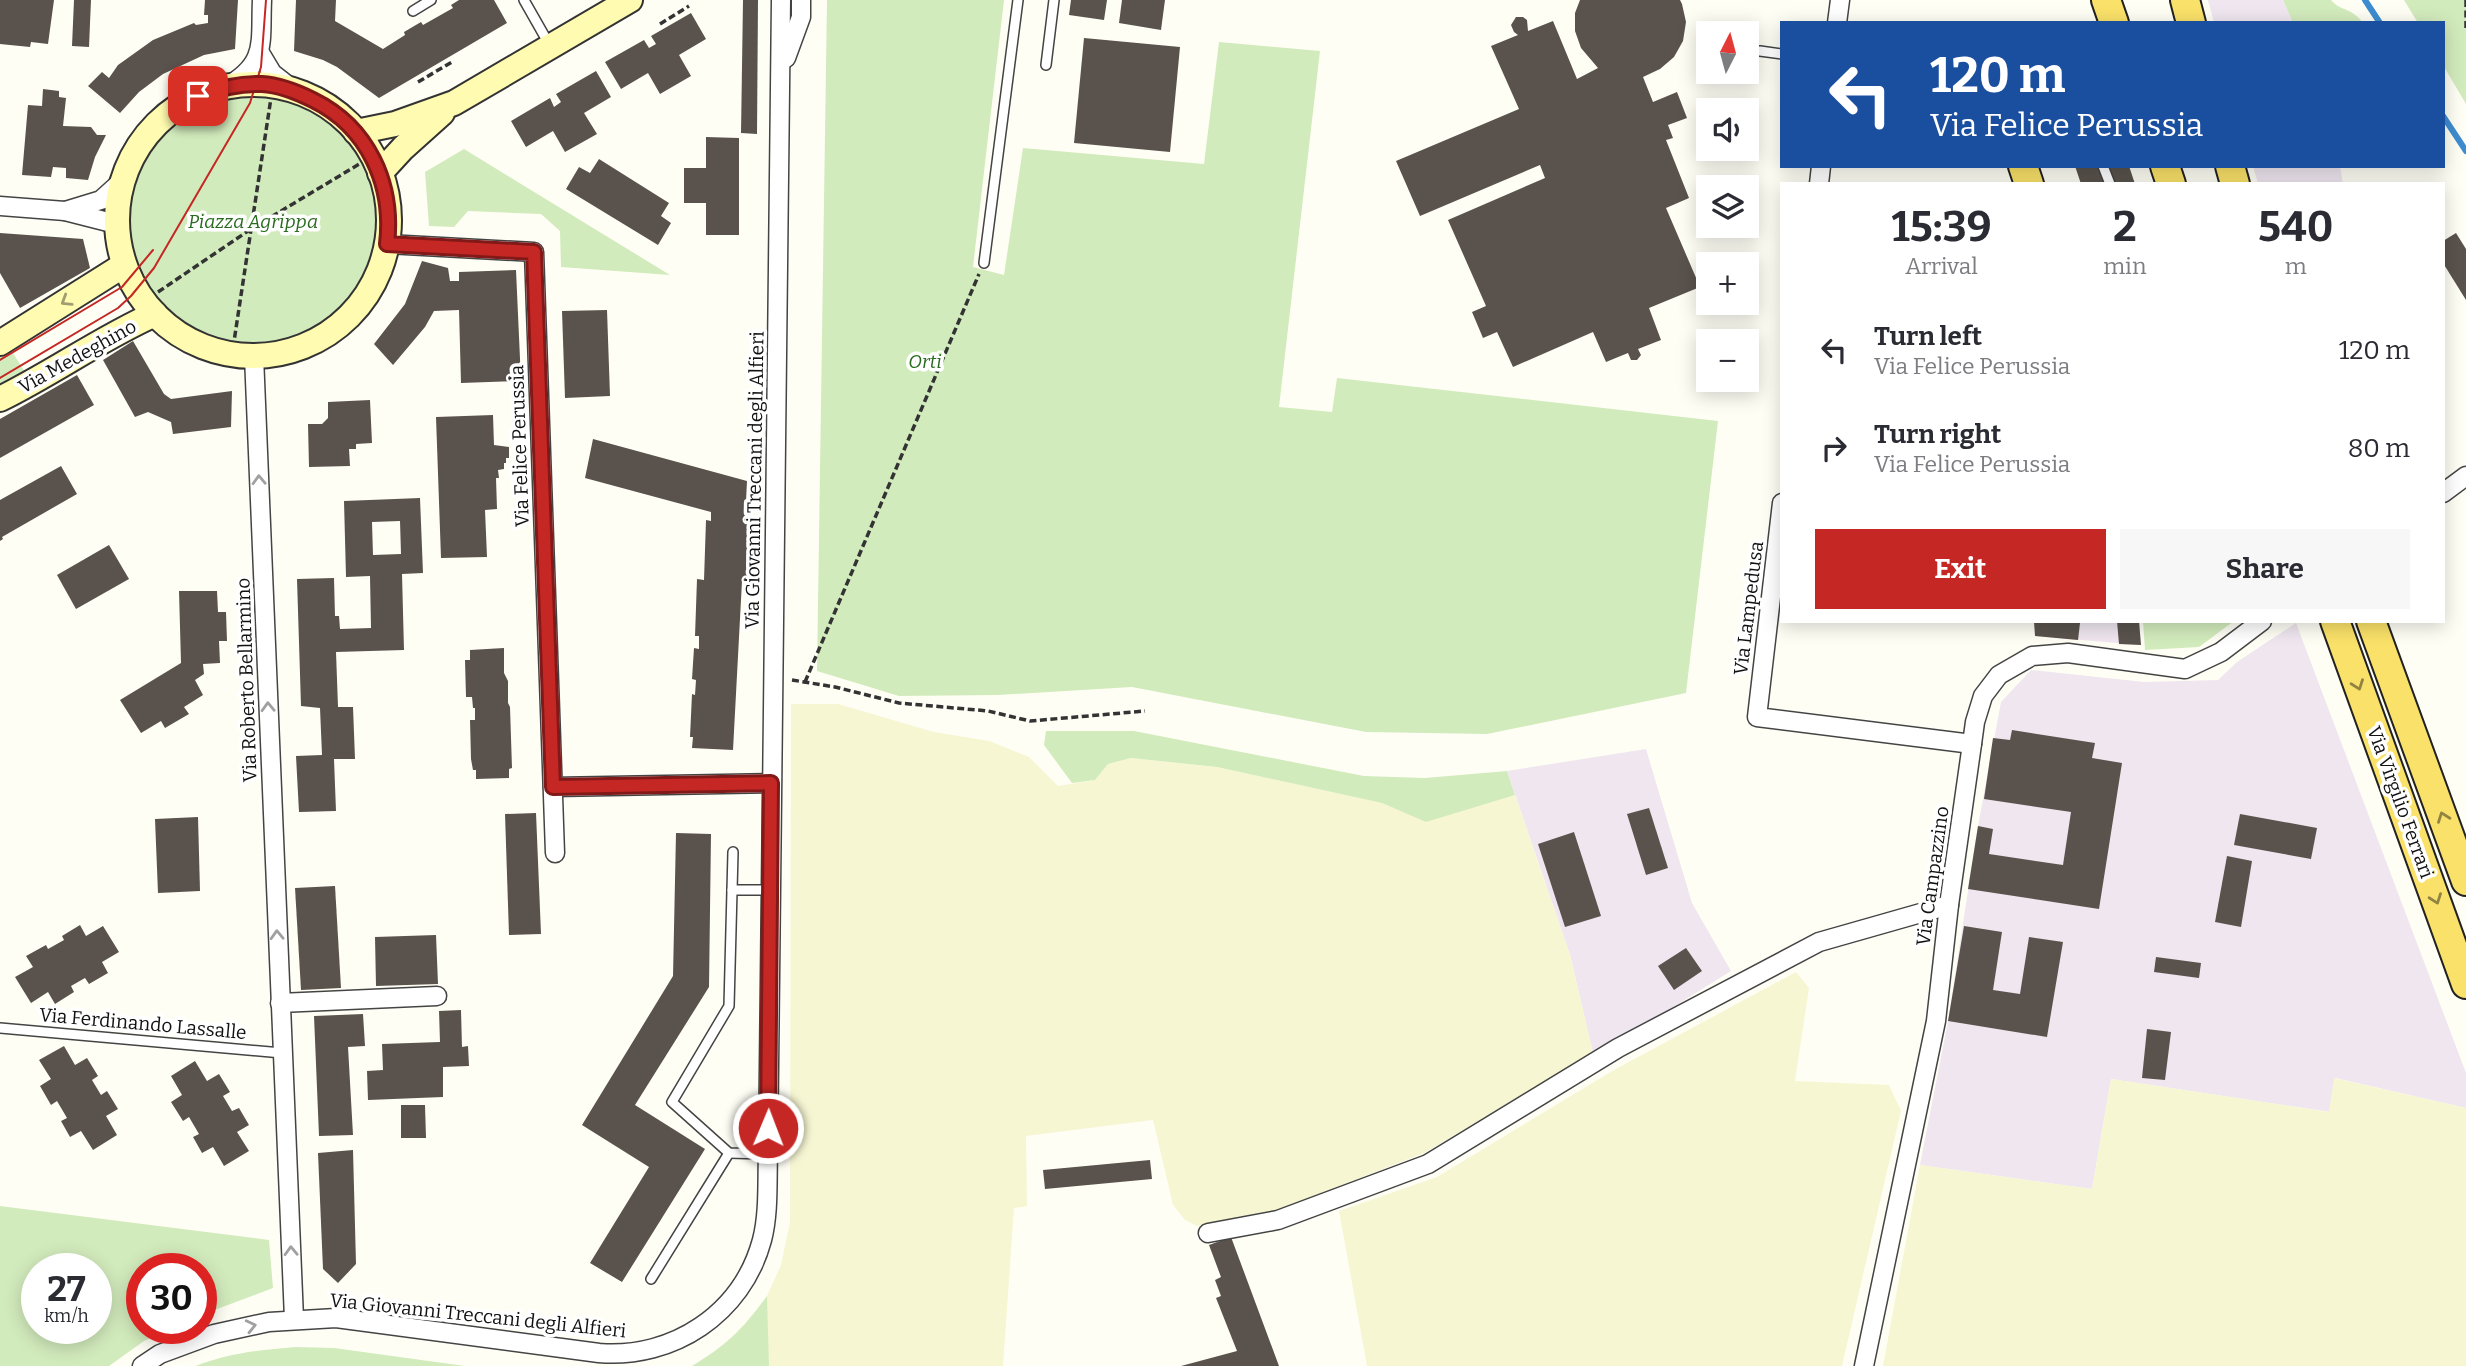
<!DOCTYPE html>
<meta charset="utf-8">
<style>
:root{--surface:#fff;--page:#f7f7f7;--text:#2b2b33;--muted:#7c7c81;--accent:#c52724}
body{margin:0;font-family:Bitter,serif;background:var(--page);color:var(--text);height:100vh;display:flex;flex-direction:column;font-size:26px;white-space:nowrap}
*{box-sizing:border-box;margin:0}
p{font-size:23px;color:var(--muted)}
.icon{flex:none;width:38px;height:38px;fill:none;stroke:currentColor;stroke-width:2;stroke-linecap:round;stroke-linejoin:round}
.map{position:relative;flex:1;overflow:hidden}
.drawer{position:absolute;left:1780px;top:182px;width:665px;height:441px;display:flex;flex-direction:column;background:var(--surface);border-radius:0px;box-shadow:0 4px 18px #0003}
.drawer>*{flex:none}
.banner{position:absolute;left:1780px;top:21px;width:665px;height:147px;border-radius:0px;box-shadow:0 4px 18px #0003;background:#1a4fa0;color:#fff;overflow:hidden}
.needle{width:46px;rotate:6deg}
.fabs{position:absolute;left:1696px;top:21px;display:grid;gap:14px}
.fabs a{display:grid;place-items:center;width:63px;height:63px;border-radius:0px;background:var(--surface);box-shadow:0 4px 18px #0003;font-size:35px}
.speed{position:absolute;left:21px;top:1253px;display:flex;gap:14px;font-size:35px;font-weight:700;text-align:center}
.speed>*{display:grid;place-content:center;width:91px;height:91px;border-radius:50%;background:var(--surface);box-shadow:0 4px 18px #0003;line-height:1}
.speed small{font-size:18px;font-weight:400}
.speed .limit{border:10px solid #d22;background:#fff;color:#111}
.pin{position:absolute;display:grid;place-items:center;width:60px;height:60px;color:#fff;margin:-30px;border-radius:14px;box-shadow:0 4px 10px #0006}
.me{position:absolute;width:77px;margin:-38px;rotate:1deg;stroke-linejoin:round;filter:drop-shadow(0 0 5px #0008)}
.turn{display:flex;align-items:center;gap:24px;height:147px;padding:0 35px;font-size:32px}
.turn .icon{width:91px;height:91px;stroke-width:2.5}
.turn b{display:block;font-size:49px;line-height:60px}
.eta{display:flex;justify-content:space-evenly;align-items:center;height:119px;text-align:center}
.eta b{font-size:42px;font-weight:700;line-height:49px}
.button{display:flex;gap:14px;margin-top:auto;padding:14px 35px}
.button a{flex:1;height:80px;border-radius:0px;background:var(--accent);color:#fff;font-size:28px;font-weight:700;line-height:80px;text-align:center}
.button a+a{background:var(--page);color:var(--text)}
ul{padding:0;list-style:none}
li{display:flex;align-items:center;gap:21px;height:98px;padding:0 35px}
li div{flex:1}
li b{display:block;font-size:26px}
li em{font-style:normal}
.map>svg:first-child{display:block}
.industrial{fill:#efe6ef}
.farmland{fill:#f6f6d3}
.green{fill:#d2ebbc;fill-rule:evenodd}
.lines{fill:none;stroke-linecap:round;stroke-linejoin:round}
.stream{stroke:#3d8cd0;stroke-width:6}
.building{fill:#5a534d;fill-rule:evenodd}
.service-casing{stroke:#444;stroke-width:12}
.minor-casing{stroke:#444;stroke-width:21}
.secondary-casing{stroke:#333;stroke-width:28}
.primary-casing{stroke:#222;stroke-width:32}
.path{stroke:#333;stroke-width:3.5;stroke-dasharray:7 3.5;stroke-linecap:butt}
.service{stroke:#fff;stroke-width:9}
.minor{stroke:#fff;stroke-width:18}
.secondary{stroke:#fffbb0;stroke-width:24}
.primary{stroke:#fae169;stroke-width:28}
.tram{stroke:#c52724;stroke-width:2}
.oneway{stroke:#a09d70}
.oneway2{stroke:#a0a0a0}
.oneway3{stroke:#918341}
.route-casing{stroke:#801917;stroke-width:18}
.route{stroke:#c52724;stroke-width:12}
.labels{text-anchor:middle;stroke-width:7;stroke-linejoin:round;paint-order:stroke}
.park-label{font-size:19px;font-style:italic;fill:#296b1e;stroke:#fff}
.street-label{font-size:19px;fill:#111;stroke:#fff}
</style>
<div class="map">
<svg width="2466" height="1366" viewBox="0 0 2466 1366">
<rect width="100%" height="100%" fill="#fffef5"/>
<g class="industrial">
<polygon points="2208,0 2283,0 2293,23 2214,23"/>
<polygon points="2253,166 2340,166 2343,184 2258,184"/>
<polygon points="2034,621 2139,621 2141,645 2035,636"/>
<polygon points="2296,623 2466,1073 2466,1108 2335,1078 2330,1112 2111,1079 2092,1189 1920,1165 1948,1021 1978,826 2001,702 2031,670 2144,682 2218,680 2237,662"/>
<polygon points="1646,749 1692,903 1731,971 1625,1037 1593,1053 1570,955 1507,771"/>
</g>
<g class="farmland">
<polygon points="791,704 838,704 934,732 989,741 1029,757 1058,786 1095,780 1108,764 1131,758 1217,767 1382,803 1426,821 1515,795 1570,955 1593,1053 1424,1153 1277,1210 1197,1226 1185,1220 1173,1205 1153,1120 1026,1136 1027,1206 1014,1208 1003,1366 768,1366 767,1296 781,1265 790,1222"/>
<polygon points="1796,972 1809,988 1795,1081 1889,1085 1901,1111 1842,1366 1367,1366 1339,1211 1437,1177 1612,1071"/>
<polygon points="2334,1078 2466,1108 2466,1366 1883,1366 1920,1165 2092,1189 2111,1079 2329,1112"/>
</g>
<g class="green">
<polygon points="827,0 1004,0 973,267 1004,275 1023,148 1204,164 1219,42 1320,51 1279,407 1332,412 1337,378 1718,421 1686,693 1487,734 1366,732 1132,687 998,695 899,696 817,671"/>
<path d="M2283,0H2331C2340,11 2353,8 2363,23H2293Z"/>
<polygon points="2404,0 2466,0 2466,104 2443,65 2443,23 2418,23"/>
<circle cx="253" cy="221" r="125"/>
<polygon points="464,149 670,275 561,267 560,231 541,214 468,211 454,227 429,226 425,172"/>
<polygon points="7,344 27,375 0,388 0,349"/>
<polygon points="2143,621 2234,621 2199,647 2145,650"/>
<polygon points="1046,731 1134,731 1364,776 1425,778 1507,771 1515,795 1426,822 1382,803 1217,767 1131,758 1108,764 1095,780 1072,783 1044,745"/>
<path d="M0,1206L269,1240L273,1288L201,1315V1269H142V1328H173L144,1341L109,1366H0ZM37,1269H96V1328H37Z"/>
<path d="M767,1296L769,1366H692C727,1345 743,1329 767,1296Z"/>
<path d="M295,1347L334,1348L465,1366H196C228,1353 261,1350 295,1347Z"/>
</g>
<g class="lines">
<g class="stream">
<polyline points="2365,0 2380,23"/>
<polyline points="2443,116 2466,151"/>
</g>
</g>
<g class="building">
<polygon points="0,0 54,0 48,44 31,42 30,47 0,44"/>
<polygon points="74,0 91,0 89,47 72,46"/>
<polygon points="205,0 238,0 235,49 204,55 163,74 139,92 120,113 88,86 102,72 109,78 118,65 153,40 194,23 196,25 208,23 208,15 204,15"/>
<polygon points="296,0 336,0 335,21 383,49 405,35 404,32 421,22 423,25 453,8 451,5 459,0 494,0 507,23 379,98 337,67 323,60 294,51"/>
<polygon points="743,0 758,0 757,134 741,133"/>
<polygon points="1071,0 1107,0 1104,20 1069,15"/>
<polygon points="1122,0 1165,0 1161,30 1119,23"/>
<polygon points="1580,0 1680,0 1682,4 1686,22 1683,41 1674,57 1660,69 1643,77 1653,102 1677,92 1687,118 1668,125 1673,138 1666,140 1689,198 1666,208 1700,287 1649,308 1661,340 1638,349 1641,355 1637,360 1631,360 1628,353 1606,362 1593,332 1513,367 1497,332 1483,338 1472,312 1486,306 1448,220 1545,178 1540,165 1420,216 1396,161 1519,109 1491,46 1518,35 1514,32 1511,25 1516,17 1523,17 1527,20 1528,31 1553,21 1577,79 1598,68 1581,48 1575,31 1575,13"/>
<polygon points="691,13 706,39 679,55 691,76 660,94 648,73 621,89 605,62 644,40 649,48 656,44 651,36"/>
<polygon points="1084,38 1180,47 1170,152 1074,143"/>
<polygon points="596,71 611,97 584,113 597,134 565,152 553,131 526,147 511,121 550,98 554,107 561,102 556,94"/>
<polygon points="43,89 59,91 59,97 66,98 63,126 91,127 97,135 106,135 95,157 88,180 66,178 66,168 53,167 51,177 22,175 28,105 42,106"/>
<polygon points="706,137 739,138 739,235 706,235 706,203 684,203 684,168 706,168"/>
<polygon points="599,159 669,203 661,216 671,223 658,245 566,189 579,167 590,173"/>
<polygon points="2075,166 2129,166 2135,184 2081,184"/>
<polygon points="0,233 83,239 90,268 20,308 0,273"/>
<polygon points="2456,233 2466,249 2466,300 2443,263 2443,241"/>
<polygon points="422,261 448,268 450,281 459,281 459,272 516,270 521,381 461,383 459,310 434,311 425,327 393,365 374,344 405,304"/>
<polygon points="607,310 610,396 565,398 562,311"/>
<polygon points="133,341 164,394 171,399 232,391 231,427 173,434 171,422 148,412 135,417 103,360"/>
<polygon points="77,375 94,405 0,458 0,419"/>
<polygon points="370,400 372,443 356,444 356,449 349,449 350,466 309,467 308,424 322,424 328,418 328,402"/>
<polygon points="493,415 494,445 509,447 509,458 506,458 506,463 504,463 504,469 498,470 499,478 496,478 497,509 485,510 487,557 441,558 436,417"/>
<polygon points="593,439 747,481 745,522 752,522 751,581 742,581 733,750 692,748 693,737 690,737 692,694 695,695 696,680 692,679 694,648 699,649 699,636 695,636 697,579 704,580 706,520 711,521 711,512 585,478"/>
<polygon points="61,466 77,494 2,537 3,539 0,541 0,500"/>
<path d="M420,498L423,573L402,574L404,650L336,652L338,707H353L355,759H334L336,811L299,812L296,756L322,755L320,708L301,706L297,579L334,578L335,616H339L340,629L371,628L370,576L346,577L344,501ZM400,521L401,554L373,555L372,522Z"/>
<polygon points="109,545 129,579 76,609 57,575"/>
<polygon points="179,591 217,591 218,612 226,612 227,641 219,641 220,663 203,664 204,674 195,680 203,695 184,707 189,714 165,728 161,721 141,733 120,700 181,663"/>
<polygon points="2034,621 2080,623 2078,640 2035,636"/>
<polygon points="2117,621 2139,621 2141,645 2119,644"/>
<polygon points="504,648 504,673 508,681 508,703 510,707 512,768 509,769 509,778 476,779 476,770 473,770 471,759 470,720 475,720 475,708 473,708 472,697 466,697 465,660 470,660 470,650"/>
<polygon points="2012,730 2095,743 2092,758 2122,763 2099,909 1968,889 1978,826 1993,829 1989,854 2063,865 2071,812 1984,799 1993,738 2010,740"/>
<polygon points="1649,808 1668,868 1646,875 1627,814"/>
<polygon points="536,813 541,934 509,935 505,814"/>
<polygon points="2240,814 2317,828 2311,859 2234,845"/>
<polygon points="198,817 200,891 158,893 155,819"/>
<polygon points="1574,832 1601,916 1565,927 1538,844"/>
<polygon points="676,833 711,834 709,987 635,1105 705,1149 622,1282 590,1263 649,1167 582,1125 673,976"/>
<polygon points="2227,856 2252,861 2241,927 2215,922"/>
<polygon points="335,886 341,988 301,990 295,888"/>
<polygon points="80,925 86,936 103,926 119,952 102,962 108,973 89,984 85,978 71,986 74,992 55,1004 48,992 31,1003 15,977 33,967 26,956 46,945 48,949 64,940 62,936"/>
<polygon points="1964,926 2002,932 1993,990 2020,994 2029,937 2063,942 2047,1037 1948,1021"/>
<polygon points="436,935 438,984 376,986 375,937"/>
<polygon points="1686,948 1702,971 1674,990 1658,966"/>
<polygon points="2156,957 2201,963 2199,978 2154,972"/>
<polygon points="461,1010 462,1047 468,1046 469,1066 443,1067 443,1097 368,1100 367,1071 383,1070 382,1044 440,1042 439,1011"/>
<polygon points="363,1014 365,1046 348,1047 353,1135 319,1136 314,1016"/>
<polygon points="2147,1029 2171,1032 2165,1080 2142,1078"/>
<polygon points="64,1046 75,1065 87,1058 98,1076 92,1080 101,1095 107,1091 118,1109 106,1116 117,1135 93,1150 81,1131 70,1137 61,1121 67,1118 57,1101 51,1105 40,1086 51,1079 39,1060"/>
<polygon points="195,1061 207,1081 219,1074 230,1092 223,1096 232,1111 239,1108 249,1125 237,1132 249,1151 224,1166 213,1147 202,1153 193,1137 199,1134 189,1117 183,1121 171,1102 182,1095 171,1076"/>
<polygon points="401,1105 425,1105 426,1138 401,1138"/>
<polygon points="353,1150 356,1264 338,1283 323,1269 318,1153"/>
<polygon points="1150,1160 1152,1179 1045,1189 1043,1170"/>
<polygon points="1231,1237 1279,1366 1181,1366 1237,1351 1216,1298 1221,1296 1215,1280 1221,1277 1209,1245"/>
</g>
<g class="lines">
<defs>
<g id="service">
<polyline points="524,0 549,44"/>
<polyline points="413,11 431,0"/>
<polyline points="1760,51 1782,54"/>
<polyline points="1046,65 1054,0"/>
<polyline points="2103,166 2110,184"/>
<polyline points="984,263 1018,0"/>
<polyline points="733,852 729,1006 672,1102 729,1153 768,1154"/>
<polyline points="732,890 770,890"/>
<polyline points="0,1028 282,1053"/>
<polyline points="651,1279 729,1153"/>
</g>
<g id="minor">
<polyline points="1837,23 1840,0"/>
<polyline points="260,53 272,73 295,91"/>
<polyline points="786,58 801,17 801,0"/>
<path d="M226,87C268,63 260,43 262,0"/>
<polyline points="1819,184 1821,166"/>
<polyline points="0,206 65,211 116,224"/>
<polyline points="65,211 101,200 122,181"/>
<polyline points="387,244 534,252 555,853"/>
<polyline points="254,356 294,1319"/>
<polyline points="2443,493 2466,476"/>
<polyline points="1782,503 1757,717 1972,744"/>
<polyline points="553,787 771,783"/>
<polyline points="280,1003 437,996"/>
<polyline points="1208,1233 1278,1220 1428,1164 1618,1048 1819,942 1949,905"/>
<path d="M142,1366L160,1354L214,1334L269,1322L336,1318L599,1353C673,1359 742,1314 762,1240C769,1213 767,1182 768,1154L781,0"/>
<polyline points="1864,1366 1936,1021 1949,905 1972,744 1975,722 1983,696 1999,675 2032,656 2068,653 2185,669 2221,652 2262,621"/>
</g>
<g id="secondary">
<circle cx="253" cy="220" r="136"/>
<polyline points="356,132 395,124 454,103 630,0"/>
<polyline points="380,173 403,148 442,113"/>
<polyline points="0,343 124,265"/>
<path d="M0,399C53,373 101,338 155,314"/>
</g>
<g id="primary">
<polyline points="2106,0 2114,23"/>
<polyline points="2185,0 2191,23"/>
<polyline points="2023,166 2029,184"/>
<polyline points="2165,166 2171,184"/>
<polyline points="2230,166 2235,184"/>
<polyline points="2335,621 2466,984"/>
<polyline points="2371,621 2466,881"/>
</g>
</defs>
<use href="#service" class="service-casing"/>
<use href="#minor" class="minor-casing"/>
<use href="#secondary" class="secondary-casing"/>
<use href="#primary" class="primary-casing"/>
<g class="path">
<polyline points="2466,0 2466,31"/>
<polyline points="660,24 689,6"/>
<polyline points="418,82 452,62"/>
<polyline points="158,292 251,229 361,163"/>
<polyline points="233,348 271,98"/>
<polyline points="792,680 835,687 899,703 988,711 1030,721 1145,711"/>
<polyline points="805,682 979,274"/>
</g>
<use href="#service" class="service"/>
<use href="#minor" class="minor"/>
<use href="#secondary" class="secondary"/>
<use href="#primary" class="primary"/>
<g class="tram">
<polyline points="0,360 122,287 153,250"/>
<polyline points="0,378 118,308 131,296 154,268 250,103 261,67 266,0"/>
</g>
</g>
<defs><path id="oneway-chevron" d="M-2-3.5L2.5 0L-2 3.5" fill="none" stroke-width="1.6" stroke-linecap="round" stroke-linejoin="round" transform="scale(1.75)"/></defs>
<use class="oneway" href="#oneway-chevron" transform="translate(66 301) rotate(148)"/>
<g class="oneway2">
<use href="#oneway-chevron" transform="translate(259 480) rotate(-92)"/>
<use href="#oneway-chevron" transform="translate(268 707) rotate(-92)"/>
<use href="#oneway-chevron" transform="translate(277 935) rotate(-92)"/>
<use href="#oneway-chevron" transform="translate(291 1251) rotate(-92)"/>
<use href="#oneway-chevron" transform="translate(251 1326) rotate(-13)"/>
</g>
<g class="oneway3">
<use href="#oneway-chevron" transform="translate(2358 685) rotate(70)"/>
<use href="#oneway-chevron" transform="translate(2443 817) rotate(-110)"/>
<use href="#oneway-chevron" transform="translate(2436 899) rotate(70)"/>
</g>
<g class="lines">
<defs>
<path id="route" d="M198,96C219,89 239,83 262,84C280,85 297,92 313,100C368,127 394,184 387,244L534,252L553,787L771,783L768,1128"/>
</defs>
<use href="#route" class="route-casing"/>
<use href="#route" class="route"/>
</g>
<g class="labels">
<g class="park-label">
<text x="253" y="228">Piazza Agrippa</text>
<text x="925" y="368">Orti</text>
</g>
<g class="street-label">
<text transform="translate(77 356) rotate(-29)" y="7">Via Medeghino</text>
<text transform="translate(519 446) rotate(-92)" y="7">Via Felice Perussia</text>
<text transform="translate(754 480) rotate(-89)" y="7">Via Giovanni Treccani degli Alfieri</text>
<text transform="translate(1748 608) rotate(-83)" y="7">Via Lampedusa</text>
<text transform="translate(246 680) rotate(-92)" y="7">Via Roberto Bellarmino</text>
<text transform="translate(2401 802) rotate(70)" y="7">Via Virgilio Ferrari</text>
<text transform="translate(1932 876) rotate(-82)" y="7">Via Campazzino</text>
<text transform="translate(143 1023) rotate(5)" y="7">Via Ferdinando Lassalle</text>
<text transform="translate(478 1315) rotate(6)" y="7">Via Giovanni Treccani degli Alfieri</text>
</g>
</g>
</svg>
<div class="fabs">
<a><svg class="needle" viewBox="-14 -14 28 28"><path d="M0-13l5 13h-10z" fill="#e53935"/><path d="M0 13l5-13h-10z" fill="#7c7c81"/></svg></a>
<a><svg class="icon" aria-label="sound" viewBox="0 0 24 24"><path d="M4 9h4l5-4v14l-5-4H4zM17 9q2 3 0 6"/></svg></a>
<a><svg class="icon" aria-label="layers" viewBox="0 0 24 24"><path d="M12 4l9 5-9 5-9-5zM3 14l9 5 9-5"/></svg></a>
<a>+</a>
<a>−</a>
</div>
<div class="speed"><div>27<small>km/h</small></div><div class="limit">30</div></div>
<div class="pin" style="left:198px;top:96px;background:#d93025"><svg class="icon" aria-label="arrive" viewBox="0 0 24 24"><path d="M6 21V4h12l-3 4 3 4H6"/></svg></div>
<svg class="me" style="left:768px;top:1128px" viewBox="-20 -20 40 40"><circle r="17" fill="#c52724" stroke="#fff" stroke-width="3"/><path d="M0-11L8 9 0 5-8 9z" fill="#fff"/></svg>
<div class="banner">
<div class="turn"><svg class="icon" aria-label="left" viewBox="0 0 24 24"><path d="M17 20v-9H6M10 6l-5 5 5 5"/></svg><div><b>120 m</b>Via Felice Perussia</div></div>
</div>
<section class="drawer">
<div class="eta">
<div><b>15:39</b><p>Arrival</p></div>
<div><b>2</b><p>min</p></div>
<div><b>540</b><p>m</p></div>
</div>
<ul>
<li><svg class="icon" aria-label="left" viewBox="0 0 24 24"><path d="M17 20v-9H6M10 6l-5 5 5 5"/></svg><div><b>Turn left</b><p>Via Felice Perussia</p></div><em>120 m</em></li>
<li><svg class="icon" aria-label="right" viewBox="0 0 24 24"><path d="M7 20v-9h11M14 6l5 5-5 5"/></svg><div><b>Turn right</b><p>Via Felice Perussia</p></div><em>80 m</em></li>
</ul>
<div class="button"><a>Exit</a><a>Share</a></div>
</section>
</div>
